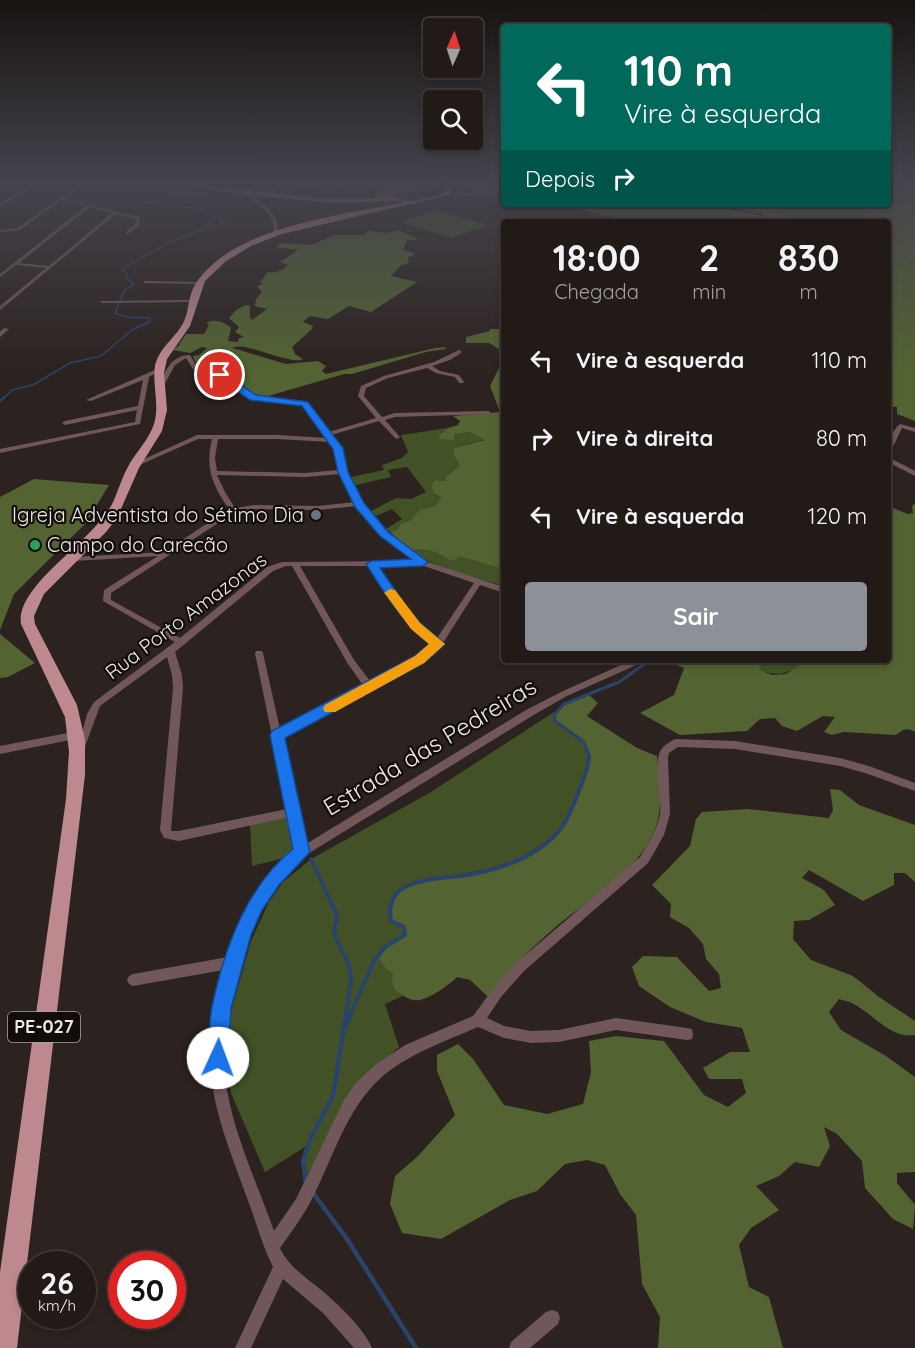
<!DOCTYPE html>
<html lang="pt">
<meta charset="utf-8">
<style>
:root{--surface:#211a17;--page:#2d2724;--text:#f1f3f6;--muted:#a2a1a1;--line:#3e3836;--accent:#8c9099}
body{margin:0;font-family:Quicksand,sans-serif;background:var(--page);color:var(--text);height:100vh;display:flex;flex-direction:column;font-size:22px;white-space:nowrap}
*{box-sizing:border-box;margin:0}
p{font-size:20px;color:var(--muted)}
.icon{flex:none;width:33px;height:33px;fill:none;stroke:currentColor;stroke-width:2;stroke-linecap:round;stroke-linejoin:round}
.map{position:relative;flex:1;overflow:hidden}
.panel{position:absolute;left:501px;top:219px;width:390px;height:444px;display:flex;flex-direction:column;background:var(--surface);border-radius:6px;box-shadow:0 3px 9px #0003,0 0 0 2px var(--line)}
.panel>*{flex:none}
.hud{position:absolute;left:501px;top:24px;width:390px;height:183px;border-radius:6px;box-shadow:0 3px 9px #0003,0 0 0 2px var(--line);background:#00695c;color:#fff;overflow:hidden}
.needle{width:39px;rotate:3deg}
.fabs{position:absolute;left:423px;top:18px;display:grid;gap:12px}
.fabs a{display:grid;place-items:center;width:60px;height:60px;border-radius:6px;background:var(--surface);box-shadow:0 3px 9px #0003,0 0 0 2px var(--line);font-size:30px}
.speed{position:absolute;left:18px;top:1251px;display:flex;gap:12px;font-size:30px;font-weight:700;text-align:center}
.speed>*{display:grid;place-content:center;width:78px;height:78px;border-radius:50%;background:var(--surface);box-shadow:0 3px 9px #0003,0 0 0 2px var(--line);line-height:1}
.speed small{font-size:15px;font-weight:400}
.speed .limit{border:9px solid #d22;background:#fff;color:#111}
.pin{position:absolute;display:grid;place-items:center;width:51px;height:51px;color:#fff;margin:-26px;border:3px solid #fff;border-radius:50%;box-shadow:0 2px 6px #0007}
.me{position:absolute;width:66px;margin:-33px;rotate:2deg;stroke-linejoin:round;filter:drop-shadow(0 0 4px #0008)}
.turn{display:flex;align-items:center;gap:21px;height:126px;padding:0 24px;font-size:27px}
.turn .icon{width:78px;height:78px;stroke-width:2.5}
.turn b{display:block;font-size:42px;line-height:51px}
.then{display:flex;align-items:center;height:57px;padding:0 24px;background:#0003;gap:12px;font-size:22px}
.eta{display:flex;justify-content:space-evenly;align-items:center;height:102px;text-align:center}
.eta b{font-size:36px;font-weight:700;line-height:42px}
.button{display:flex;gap:12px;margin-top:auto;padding:12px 24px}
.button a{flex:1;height:69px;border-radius:6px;background:var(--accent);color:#fff;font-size:24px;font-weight:700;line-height:69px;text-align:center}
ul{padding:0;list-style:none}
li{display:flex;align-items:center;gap:18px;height:78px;padding:0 24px}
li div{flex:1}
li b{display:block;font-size:22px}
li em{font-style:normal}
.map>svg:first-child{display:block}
.green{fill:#435226}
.forest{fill:#536331}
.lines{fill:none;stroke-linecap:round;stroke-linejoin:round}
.stream-far4{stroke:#29446c;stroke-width:1.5}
.stream-far3{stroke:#29446c;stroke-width:2}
.stream-far2{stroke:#29446c;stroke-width:3}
.stream-far1{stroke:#29446c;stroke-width:4}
.stream{stroke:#29446c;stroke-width:4.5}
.building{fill:#413733}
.street{fill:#71575a;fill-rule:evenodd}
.secondary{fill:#9b7377;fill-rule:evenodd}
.primary{fill:#bd888e;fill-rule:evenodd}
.route{fill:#1a73e8;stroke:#114b97;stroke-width:1.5}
.slow{fill:#f59e0b}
.worship-dot{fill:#6b7280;stroke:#110d0b;stroke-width:2}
.leisure-dot{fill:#2e9e5b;stroke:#110d0b;stroke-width:2}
.labels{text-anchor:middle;stroke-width:4.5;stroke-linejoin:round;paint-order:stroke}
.shield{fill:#110d0b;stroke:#aca6a4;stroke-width:1.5}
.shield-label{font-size:18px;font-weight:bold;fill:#efe8e5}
.poi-label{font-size:20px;fill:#efe8e5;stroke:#110d0b;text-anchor:end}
.street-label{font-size:20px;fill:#efe8e5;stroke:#110d0b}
.near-street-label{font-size:24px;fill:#efe8e5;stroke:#110d0b}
</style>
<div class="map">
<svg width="915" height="1348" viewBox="0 0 915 1348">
<rect width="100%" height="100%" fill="#2c221f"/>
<g class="green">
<polygon points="436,210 488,225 452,238 400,222"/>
<path d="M448,428L439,435L470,432L487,439L454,448L453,453L461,464L446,477V481L435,480L432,484L436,496L504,517V586C473,576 439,570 411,551C425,547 438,552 449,560L419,510L411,520L400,524L398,529L390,532L386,529L402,519L392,509L376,516L371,511L396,498L411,499L426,492L407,467L388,470L391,477L356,485L351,477L384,470L382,465L402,458L408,452L401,435Z"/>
<path d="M757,660H807C792,672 780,678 761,670Z"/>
<path d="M557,710L554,715C559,721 563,729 569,732C576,736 582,739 586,746C594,760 585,777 580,790C565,826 553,841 517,859C496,870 474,871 451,876C441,877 430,882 420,885C414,887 404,888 399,892C390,898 389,911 391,921L404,927C405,949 393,965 395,990L405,995L385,1004L399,1047L353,1089L304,1181L303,1161L308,1145L265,1172L231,1093L228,1060L230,1015L251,941L269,902L282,883L311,859L431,792Z"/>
<path d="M291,814L297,847C289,860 266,862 252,866L250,822Z"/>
</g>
<g class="forest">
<path d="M305,182H432L436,187L435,189C422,193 408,190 394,195L401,197L377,198L378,197L374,195L379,189H362L359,186L350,183L338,185L323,183L313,189L296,187Z"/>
<polygon points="467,182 504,182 504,192 477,194 464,183"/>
<path d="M888,182H915V421L897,414V407L888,406V222H641C623,215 598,219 582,208V204H701L762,216L764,213L725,204H888Z"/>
<path d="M399,230L419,240H407L403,250L413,253V256L408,257L409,263L400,266L391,276L417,282L371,312L349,306L328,319L310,316L303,322L313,326L312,329L292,347L295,354L303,359L301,360C281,362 245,341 232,348L286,364L318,361L326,366L322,371L326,374L435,348L446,347L445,349L426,352L352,374H344L258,399L247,393L234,375L196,364L193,356L199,355L207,348L201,347L191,353L172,350L180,345L179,344L186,334H204L209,325L206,323C215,318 225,322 231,328L228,341L238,342L239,338L244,337L235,332L239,327L229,318L236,310L246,305L250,306V317L252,320L267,309L255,306L256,299L262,292L257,286L263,284L260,282L268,272C277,273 282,271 288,265L280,262L298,250L276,247L281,243L311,245L335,235H363L369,231L386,233Z"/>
<polygon points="490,329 504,329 504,352 489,343 466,343 466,337 490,331"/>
<path d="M504,358V569L459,556L455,560H449C438,552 425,547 411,551L390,532L398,529L400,524L411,520L419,510L434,507L442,498C435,495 432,493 432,484L435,480L446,481V477L460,465L453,453L454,448L485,440L470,432L454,434V440L439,439V435L448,428L458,425L460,421L453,416L500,412L490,386Z"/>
<polygon points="34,479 109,485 86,523 14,594 0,630 0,497"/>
<path d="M915,503V732C907,727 903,729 896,735L844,732L832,735L824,732L835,717L823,716L797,731L782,726L775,718L760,719L747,731L680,735L640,713L674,695L684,668L665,660H757L761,670L772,675L786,674L807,660H888V506L908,514L913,513L912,506Z"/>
<polygon points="0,634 35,663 8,677 0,678"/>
<path d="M589,695L598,703L587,716L637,748L657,756C659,780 664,806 655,829C638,872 592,897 558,925C532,947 509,970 488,997L470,980L457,977C449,985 425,1003 413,1000C407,999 400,993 395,990L392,981L393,973L385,968L378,955L385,947L405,935L404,927L391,921C389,911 390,899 398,892C407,884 422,883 433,880C448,876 463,876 478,873C506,866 539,853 559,831C569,820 574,804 579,790C587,772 597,751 578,736C571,731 563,727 555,721L554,715L568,702Z"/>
<path d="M830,789L840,790L859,805L915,825V882L905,873H894V885L863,901L809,870L802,878L824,890L835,905L809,920L794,921L793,939L811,960L853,976L879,997L915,1021V1035C892,1039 876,1017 857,1006C852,1002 845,1001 839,999L829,1012L841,1030L886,1056L915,1077V1172L897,1173V1183L915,1205L913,1229L893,1219L865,1188L862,1161L837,1134L824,1127L830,1146L819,1167L795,1162L779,1176L756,1186L779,1210L751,1228L739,1245L749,1287L769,1297L783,1348H658L660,1317L642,1284L636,1215L620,1194L605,1165L587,1160L565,1164L537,1191L510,1200L441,1239L402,1233L390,1204L395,1176L418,1156L455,1115L437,1071V1055L458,1044L473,1059L504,1105L547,1114L583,1104L591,1072L589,1041L616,1036L664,1041L704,1095L728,1107L746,1093L742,1079H709L703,1068L730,1052H750L742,1028L706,1022L670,1007L639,986L632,967L643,956L677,957L709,991L721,988L719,974L706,959L703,944L689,928L670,917L671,904L652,885L690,846L696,819L702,812L748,809L829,818L833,810Z"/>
</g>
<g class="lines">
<polyline class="stream-far4" points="3,399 12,390 33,385 70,363 101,356 132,330 149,322 150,319 147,318 127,317 115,313 124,291 134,284 126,278 128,275 122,270 123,268 170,242 226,221 194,208 147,202"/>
<polyline class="stream-far3" points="0,401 4,397"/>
<polyline class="stream-far2" points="589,756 584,742 555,721 554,715 564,704 619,682 650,660"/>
<g class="stream-far1">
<polyline points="311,859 337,915 334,934 349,965 351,980 346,1015"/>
<path d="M350,1015L374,961L385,947L405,935L404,927L391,921C389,910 390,899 399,891C414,879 442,878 461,876C496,871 540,857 562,827C569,817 573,806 578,794C582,781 589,769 589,755"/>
</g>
<g class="stream">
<polyline points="342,1034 351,1014"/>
<polyline points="306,1183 303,1161 311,1137 333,1096 346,1014"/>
<polyline points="313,1193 347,1239 416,1348"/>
</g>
</g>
<polygon class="building" points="174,188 197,190 212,192 199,198 173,194"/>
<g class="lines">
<g class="street">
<polygon points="35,182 39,182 0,207 0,204"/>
<path d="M82,182H86L63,199L140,217L139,225L128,234H126V232L135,224L137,219L116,214L0,310V306L46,268L16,265L0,277V274L86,206L61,200L20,230L0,232V230L18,228ZM90,207L112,213L49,266L19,263Z"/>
<path d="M261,182H266L248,193C263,203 283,216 276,236L273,235C278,215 259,206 246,194H242Z"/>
<polygon points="282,182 287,182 263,196 260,195"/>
<polygon points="915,188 915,190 888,196 888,194"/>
<polygon points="445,193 504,195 504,197 446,195"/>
<path d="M715,204H722C771,215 820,227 870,218L872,215L870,211L855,204H860L868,208L871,204H875L871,207L876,215L873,220L862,222H803L774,217Z"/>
<polygon points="888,242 915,250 915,253 911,260 907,260 911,252 888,244"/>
<polygon points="146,281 200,282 202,283 200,284 144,283 144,281"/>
<polygon points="192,300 194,301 194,302 102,303 100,302 102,301"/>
<polygon points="4,328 9,329 0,337 0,332"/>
<path d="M459,350L461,351V353L450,360L432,366L440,371L459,375L464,382L463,383H459L455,377L436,373L427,368L388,378L366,388L364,396L382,417L395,413L488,411L490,412V414L395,417L385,420L400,437L397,439L395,438L379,421L331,435L341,449L346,472L362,503L387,532L425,561L504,587V593L480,585L441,646L432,654L330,712L282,737L306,844L526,710L561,692L632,660H644L643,662L567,696L532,716L306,855C280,881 261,906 247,940C244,947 240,954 240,962C232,981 227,1003 226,1025C224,1042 223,1059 225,1076C231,1129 256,1180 274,1231L296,1199L344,1100L356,1083L375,1065L405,1045L473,1016L493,989L516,963L640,857C648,843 657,830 660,814C662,799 653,762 661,750C664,745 671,741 676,739L735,741L840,758L869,766L915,783V791L868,774L840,766L735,749L678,747L669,753L668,758L670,814L664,835L648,863L524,971L501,997L487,1018L504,1026L531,1031L559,1030L616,1018L687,1028L692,1029L693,1034L692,1039L687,1040L616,1030L559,1042L531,1043L504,1038L478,1027C446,1041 411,1053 384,1075C343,1110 332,1165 306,1210C298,1223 289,1235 280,1248C288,1265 301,1274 315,1285C333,1299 364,1328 372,1348H354L323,1313L283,1279L251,1348H235L273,1267C262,1245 256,1221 247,1198C233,1158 215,1117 211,1074C209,1039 214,1003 224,970L133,986L129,984L127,980L129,976L133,974L228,957C241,916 265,880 296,850L289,817L179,841L164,838L160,830L173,688L172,675L167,657L100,706L83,752L80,753L77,752L75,749L80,738L0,754V746L78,731L82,733L87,714L94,702L175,642L103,601L104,590L158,556L74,561L70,559L74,557L164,552L229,509C212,485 205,468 212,439H198L135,467H131V465L197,435H277L327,438L302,404L246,397L222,378L193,369L186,358L175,365L162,389H158L157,388C165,373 170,355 190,355L197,367L226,376L250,394L306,401L329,432L376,418L358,396L361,386L384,376L434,362ZM218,439H277L330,442L335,449L339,470L305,473L217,471L215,458ZM341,474L355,502L318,506L254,505L235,508L225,492L217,475L305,477ZM357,506L381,536L414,561L282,562L267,567L180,638L111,600V593L235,512L254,509L318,510ZM421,565L474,583L437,638C413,618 394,593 377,566ZM286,566H292L348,664L363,685L324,708L280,729L263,653L262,651H256L255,653L287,809L179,831H171L183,688L182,675L175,652L273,571ZM300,566H369C387,595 407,621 433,644L426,650L370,681L354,660Z"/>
<polygon points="157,369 162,370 149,377 140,424 0,453 0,449 135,422 137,410 65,425 62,423 65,421 138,406 143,380 91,401 86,400"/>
<path d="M900,424L915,428V432L902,428L891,451L888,453C888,443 892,430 900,424Z"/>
<polygon points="888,457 915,471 915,476 888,462"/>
<polygon points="552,1310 558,1312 560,1318 558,1324 530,1348 509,1348 511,1342 546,1312"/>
</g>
<polygon class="secondary" points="172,182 319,198 397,198 416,203 413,205 397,201 340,203 277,198 216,190"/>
<path class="primary" d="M439,182H446L452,187L448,195L282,234L251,246L225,262L205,281L190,326L167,359L164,373L167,410L162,431L139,468L117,518L106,532L44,594L34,616L35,624L77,705L85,740V775L17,1348H0V1272L66,799L69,752L65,717L21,624C15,584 97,540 114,500C119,488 123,475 130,463C138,450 149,439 154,424C160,405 152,385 155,366C159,348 174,339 182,325C188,315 188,304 191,294C195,280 208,268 219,259C272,218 375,211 440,195L447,188Z"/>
</g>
<linearGradient id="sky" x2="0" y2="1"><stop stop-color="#181311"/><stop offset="0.49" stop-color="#45444d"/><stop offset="1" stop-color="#45444d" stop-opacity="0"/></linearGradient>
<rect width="915" height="371" fill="url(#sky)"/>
<path class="route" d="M217,373H223L256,395L308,402L343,448L348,472L364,503L388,532L428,562L423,566L380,568L405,605L420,623L445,644L424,663L285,738L310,852L279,885L262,910L251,935L231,1008L228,1058L225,1065L218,1068L211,1065L208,1058C209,1041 209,1023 212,1007C224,949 246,887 293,849L270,735L272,731L415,656L429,644C402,621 385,594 366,564L372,561L411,559L380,536L355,507L338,472L333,449L302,406L250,400L217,377Z"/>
<polygon class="slow" points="390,589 395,590 420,623 445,644 424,663 335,712 325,712 323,709 325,705 415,656 429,644 411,629 386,595 384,593"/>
<circle class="worship-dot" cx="316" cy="515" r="6"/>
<circle class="leisure-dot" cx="35" cy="545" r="6"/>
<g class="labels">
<rect class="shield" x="8" y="1012" width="72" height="30" rx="4.5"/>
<g class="shield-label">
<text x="44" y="1033">PE-027</text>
</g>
<g class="poi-label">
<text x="304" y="522">Igreja Adventista do Sétimo Dia</text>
<text x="47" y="552" text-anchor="start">Campo do Carecão</text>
</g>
<g class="street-label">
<text transform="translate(186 616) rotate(-37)" y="7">Rua Porto Amazonas</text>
</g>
<g class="near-street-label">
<text transform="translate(430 747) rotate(-31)" y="8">Estrada das Pedreiras</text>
</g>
</g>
</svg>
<div class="fabs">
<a><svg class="needle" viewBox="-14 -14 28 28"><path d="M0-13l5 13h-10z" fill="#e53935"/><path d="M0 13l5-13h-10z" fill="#a2a1a1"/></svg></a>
<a><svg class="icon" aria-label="search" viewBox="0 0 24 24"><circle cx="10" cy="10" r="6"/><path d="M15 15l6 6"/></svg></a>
</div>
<div class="speed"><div>26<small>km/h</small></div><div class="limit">30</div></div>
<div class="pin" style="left:220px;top:375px;background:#d93025"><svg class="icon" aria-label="arrive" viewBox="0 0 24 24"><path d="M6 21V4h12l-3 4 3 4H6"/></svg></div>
<svg class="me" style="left:218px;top:1058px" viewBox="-20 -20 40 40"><circle r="19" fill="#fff"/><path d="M0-13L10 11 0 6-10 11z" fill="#1a73e8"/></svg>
<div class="hud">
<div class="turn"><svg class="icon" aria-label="left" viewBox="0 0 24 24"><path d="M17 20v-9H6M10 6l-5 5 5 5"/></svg><div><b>110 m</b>Vire à esquerda</div></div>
<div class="then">Depois<svg class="icon" aria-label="right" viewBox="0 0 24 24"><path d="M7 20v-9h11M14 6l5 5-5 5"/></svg></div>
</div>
<section class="panel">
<div class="eta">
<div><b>18:00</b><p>Chegada</p></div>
<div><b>2</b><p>min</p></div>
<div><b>830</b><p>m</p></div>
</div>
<ul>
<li><svg class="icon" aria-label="left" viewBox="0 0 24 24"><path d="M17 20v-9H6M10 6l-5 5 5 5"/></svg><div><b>Vire à esquerda</b></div><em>110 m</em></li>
<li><svg class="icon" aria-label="right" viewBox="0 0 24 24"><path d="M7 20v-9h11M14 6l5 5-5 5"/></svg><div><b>Vire à direita</b></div><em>80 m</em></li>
<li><svg class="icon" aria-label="left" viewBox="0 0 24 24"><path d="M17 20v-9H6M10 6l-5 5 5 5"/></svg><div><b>Vire à esquerda</b></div><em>120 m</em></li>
</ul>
<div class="button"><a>Sair</a></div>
</section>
</div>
